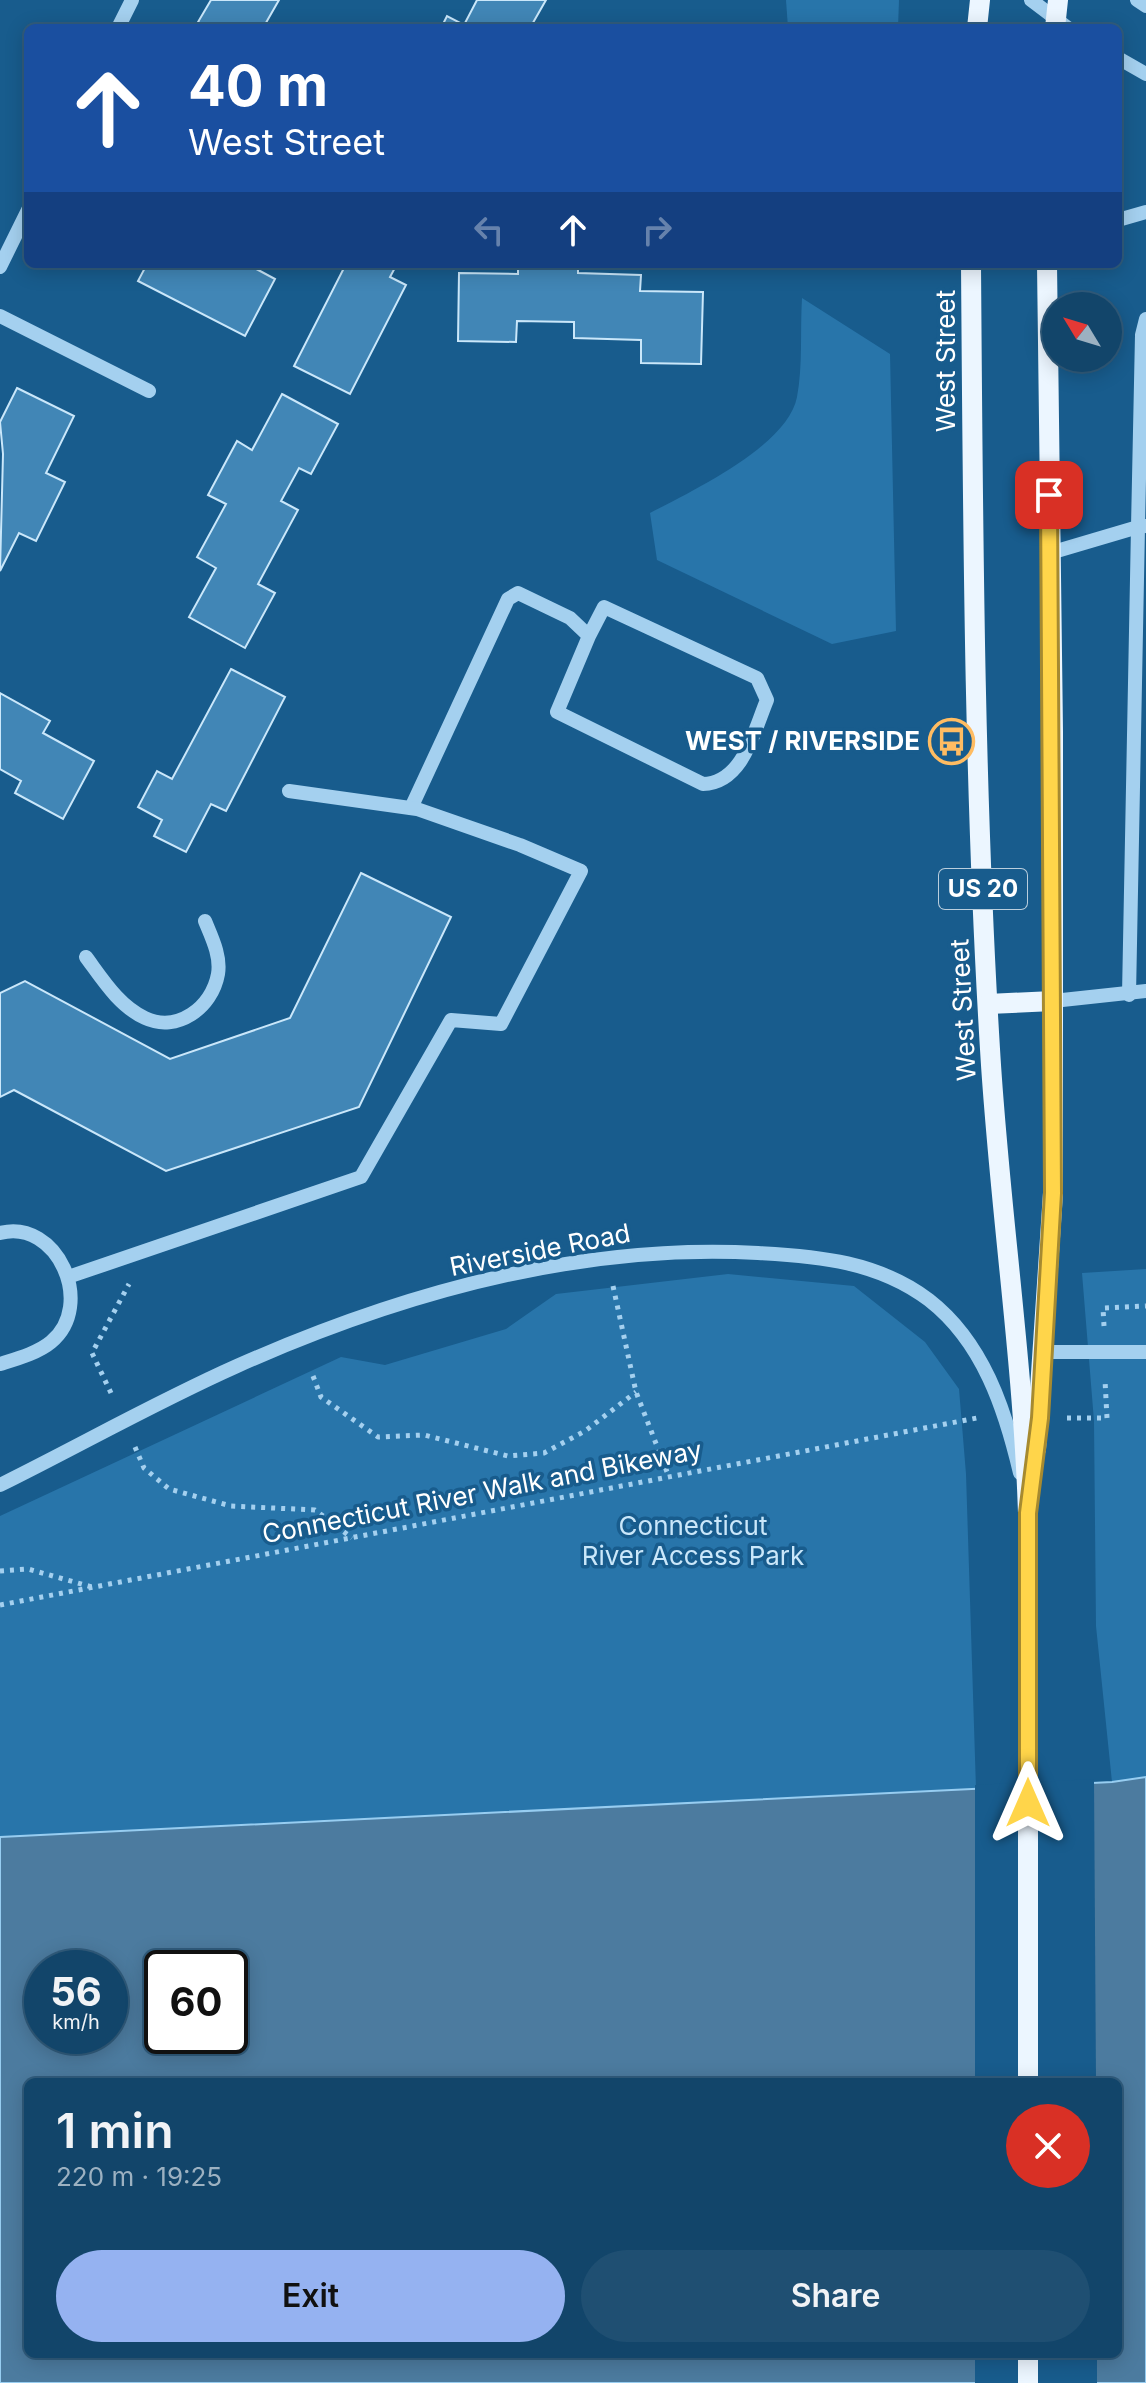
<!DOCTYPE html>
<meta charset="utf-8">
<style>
:root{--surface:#12456a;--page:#1f4f72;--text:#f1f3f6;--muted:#9cb1c1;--line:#315d7e;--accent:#95b2f1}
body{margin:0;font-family:Inter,sans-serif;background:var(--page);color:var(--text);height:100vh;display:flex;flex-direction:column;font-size:30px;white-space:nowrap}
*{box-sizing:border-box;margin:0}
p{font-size:26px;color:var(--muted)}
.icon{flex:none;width:44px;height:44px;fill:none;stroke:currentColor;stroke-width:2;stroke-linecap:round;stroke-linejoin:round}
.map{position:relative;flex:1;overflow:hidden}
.drawer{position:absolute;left:24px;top:2078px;width:1098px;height:280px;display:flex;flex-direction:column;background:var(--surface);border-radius:12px;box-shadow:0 4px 20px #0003,0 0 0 2px var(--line)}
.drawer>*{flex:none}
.guide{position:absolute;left:24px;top:24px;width:1098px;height:244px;border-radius:12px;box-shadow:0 4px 20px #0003,0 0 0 2px var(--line);background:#1a4fa0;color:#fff;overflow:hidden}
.needle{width:52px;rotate:308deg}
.fabs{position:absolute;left:1042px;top:292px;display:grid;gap:16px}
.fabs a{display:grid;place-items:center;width:80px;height:80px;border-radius:50%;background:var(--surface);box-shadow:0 4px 20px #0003,0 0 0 2px var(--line);font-size:40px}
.speed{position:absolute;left:24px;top:1950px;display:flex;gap:16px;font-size:40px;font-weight:700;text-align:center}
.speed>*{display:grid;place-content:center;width:104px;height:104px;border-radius:50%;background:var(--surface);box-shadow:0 4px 20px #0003,0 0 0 2px var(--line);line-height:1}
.speed small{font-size:20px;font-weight:400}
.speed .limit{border:4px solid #111;border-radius:12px;background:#fff;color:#111}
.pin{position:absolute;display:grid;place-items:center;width:68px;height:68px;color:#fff;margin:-34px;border-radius:16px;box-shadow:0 4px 12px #0006}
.me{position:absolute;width:88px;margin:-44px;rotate:0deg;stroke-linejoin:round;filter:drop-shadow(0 0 6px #0008)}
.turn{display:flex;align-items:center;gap:28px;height:168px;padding:0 32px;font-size:36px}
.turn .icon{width:104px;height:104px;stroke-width:2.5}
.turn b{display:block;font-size:56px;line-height:68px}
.lanes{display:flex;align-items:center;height:76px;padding:0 32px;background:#0003;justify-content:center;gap:40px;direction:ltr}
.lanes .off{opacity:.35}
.round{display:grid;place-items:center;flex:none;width:84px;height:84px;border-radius:42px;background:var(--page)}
.headline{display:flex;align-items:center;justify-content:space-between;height:136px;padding:0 32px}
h1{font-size:48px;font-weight:600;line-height:60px}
.primary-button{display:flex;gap:16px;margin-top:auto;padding:16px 32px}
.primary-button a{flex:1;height:92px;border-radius:48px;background:var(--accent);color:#111;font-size:32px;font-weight:600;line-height:92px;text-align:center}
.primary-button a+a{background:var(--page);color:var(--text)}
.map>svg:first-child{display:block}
.green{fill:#2875aa}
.water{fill:#4c7b9f;stroke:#97cdf1;stroke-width:2;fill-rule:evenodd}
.pier{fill:#185c8d}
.building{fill:#4186b6;stroke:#cae7fa;stroke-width:2}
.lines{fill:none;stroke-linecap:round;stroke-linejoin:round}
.path{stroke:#a4d0ef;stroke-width:5;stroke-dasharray:4 6;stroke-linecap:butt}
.minor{stroke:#a4d0ef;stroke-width:14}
.major{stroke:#ecf6ff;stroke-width:20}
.route-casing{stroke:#a68a30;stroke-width:20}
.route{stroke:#ffd54a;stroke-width:14}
.labels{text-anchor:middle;stroke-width:7;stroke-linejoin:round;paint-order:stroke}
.shield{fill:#185c8d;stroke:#bacedd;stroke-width:2}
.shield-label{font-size:24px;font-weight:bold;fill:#fff}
.street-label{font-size:26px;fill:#fff;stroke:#185c8d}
.poi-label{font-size:26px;font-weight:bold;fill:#fff;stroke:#185c8d;text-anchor:end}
.park-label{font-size:26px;fill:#cae7fa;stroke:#185c8d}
</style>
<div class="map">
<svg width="1146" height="2383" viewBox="0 0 1146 2383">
<rect width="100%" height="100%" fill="#185c8d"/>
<g class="green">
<polygon points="786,0 899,0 898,28 788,28"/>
<path d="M802,298L890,354L896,631L832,644L657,560L650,513C690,492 788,446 797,397C803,366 800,330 802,298Z"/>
<polygon points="1146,1269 1146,1777 1112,1782 1096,1626 1094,1421 1082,1273"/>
<polygon points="728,1274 854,1286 925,1342 959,1389 966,1474 976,1789 0,1837 0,1516 341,1357 385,1365 506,1329 556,1294"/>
</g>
<path class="water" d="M1146,1777V2383H0V1837L1112,1782ZM42,1968H110V2036H42ZM162,1968H230V2036H162ZM28,2082H1118V2354H28Z"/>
<g class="pier">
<polygon points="1094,1779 1096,2082 975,2082 975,1785"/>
<rect x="975" y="2354" width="122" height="29"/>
</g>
<g class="building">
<polygon points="211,0 279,0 263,28 209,28 198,22"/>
<polygon points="477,0 546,0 530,28 441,28 447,16 464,25"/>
<polygon points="142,264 247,264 275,279 245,336 138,281 146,266"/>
<polygon points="346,264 397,264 390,277 406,285 350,394 294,366"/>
<polygon points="518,264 578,264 578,273 641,275 640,291 703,292 701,364 641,363 641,340 574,338 574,322 517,321 516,342 458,341 459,273 518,274"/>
<polygon points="17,388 74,416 46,473 65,482 36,541 19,533 0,571 3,454 0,422"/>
<polygon points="282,394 338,424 311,474 299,468 281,501 298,510 258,584 275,593 245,648 189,617 216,568 197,557 226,504 208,495 237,441 252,450"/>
<polygon points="231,669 285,697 226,811 211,804 186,852 154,836 162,820 138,807 157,771 172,779"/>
<polygon points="0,693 50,721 43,733 94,761 63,819 15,793 21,781 0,769"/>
<polygon points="361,873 451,917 359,1107 166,1171 14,1090 0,1097 0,993 25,981 170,1059 290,1018"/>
</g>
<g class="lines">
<g class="path">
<polyline points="613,1286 636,1392 669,1477"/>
<polyline points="1104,1326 1103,1308 1146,1306"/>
<polyline points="313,1376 321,1397 378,1437 424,1435 508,1456 544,1453 585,1431 636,1392"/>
<polyline points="111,1393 92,1353 129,1284"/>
<polyline points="1067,1418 1107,1418 1105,1380"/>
<polyline points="135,1447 144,1468 169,1489 231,1506 315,1510 352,1538"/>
<polyline points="0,1571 28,1569 92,1587"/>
<polyline points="0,1605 977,1418"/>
</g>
<g class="minor">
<polyline points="1031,0 1068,28"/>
<polyline points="1137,0 1146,6"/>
<polyline points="118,28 132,0"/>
<polyline points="1118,58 1146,74"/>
<polyline points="1118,220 1146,212"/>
<polyline points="0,267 28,210"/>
<polyline points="0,316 149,391"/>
<polyline points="1050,553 1138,527 1142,335 1146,319"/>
<path d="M411,808L508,599L518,593L570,618L589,636L557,712L703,784C743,783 754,731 767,700L757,678L604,607L589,636"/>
<path d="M86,957C103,980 119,1006 145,1018C177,1033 212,1008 218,974C221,956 212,938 205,921"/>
<polyline points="1129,995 1138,527 1146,526"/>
<polyline points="1053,1001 1146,991"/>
<path d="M0,1233C57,1218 96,1305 51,1342C38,1353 16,1359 0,1364"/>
<polyline points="68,1277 361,1177 451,1020 501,1024 581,871 520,845 417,809 289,791"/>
<polyline points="1044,1352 1146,1352"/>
<path d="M0,1485C79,1446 156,1402 237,1366C399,1294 580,1243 758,1253C819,1256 879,1262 929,1300C983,1342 1005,1409 1020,1473"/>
</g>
<g class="major">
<polyline points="977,28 980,0"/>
<polyline points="1055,28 1058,0"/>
<path d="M971,264C973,526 974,788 990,1049C999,1204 1023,1357 1028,1513V2082"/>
<polyline points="988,1004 1053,1001"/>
<polyline points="1036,1449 1053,1193 1053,732 1047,264"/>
<polyline points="1028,2354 1028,2383"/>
</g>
</g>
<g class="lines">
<defs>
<polyline id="route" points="1028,1803 1028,1513 1040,1418 1053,1193 1049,495"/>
</defs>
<use href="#route" class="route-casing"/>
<use href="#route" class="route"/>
</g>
<defs>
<symbol id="bus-ring" viewBox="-11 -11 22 22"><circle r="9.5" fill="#185c8d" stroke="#ffbc62" stroke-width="1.5"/><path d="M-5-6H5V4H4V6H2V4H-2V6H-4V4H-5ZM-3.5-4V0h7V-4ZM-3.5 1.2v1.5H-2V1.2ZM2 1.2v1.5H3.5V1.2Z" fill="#ffbc62"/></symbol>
</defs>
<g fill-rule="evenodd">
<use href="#bus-ring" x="926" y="716" width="51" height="51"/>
</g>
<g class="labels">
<rect class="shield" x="939" y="869" width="88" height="40" rx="6"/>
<g class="shield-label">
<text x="983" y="897">US 20</text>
</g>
<g class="street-label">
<text transform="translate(946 361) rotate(-90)" y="9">West Street</text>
<text transform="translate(963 1010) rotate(-93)" y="9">West Street</text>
<text transform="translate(540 1250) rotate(-11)" y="9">Riverside Road</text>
<text transform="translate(482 1492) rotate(-11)" y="9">Connecticut River Walk and Bikeway</text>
</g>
<g class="poi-label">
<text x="920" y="750">WEST / RIVERSIDE</text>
</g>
<g class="park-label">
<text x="693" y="1535">Connecticut<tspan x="693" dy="30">River Access Park</tspan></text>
</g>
</g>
</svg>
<div class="fabs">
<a><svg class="needle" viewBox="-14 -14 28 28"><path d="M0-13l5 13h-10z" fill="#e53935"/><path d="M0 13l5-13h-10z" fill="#9cb1c1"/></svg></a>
</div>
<div class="speed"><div>56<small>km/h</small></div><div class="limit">60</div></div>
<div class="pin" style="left:1049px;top:495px;background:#d93025"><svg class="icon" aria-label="arrive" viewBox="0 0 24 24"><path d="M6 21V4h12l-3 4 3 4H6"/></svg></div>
<svg class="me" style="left:1028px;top:1803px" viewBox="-20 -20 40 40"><path d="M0-17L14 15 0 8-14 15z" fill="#ffd54a" stroke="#fff" stroke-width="4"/></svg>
<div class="guide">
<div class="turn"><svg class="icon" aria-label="ahead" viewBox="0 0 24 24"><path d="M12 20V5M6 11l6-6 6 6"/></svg><div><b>40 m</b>West Street</div></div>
<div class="lanes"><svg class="icon off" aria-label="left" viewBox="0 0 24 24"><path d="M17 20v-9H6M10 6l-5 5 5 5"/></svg><svg class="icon" aria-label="ahead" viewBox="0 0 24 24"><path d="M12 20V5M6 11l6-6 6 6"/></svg><svg class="icon off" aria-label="right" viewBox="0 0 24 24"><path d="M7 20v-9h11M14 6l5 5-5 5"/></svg></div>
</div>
<section class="drawer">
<div class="headline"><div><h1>1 min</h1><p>220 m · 19:25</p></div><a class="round" style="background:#d93025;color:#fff"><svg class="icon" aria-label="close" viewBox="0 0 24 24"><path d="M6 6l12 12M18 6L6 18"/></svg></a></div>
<div class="primary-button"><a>Exit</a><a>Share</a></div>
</section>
</div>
